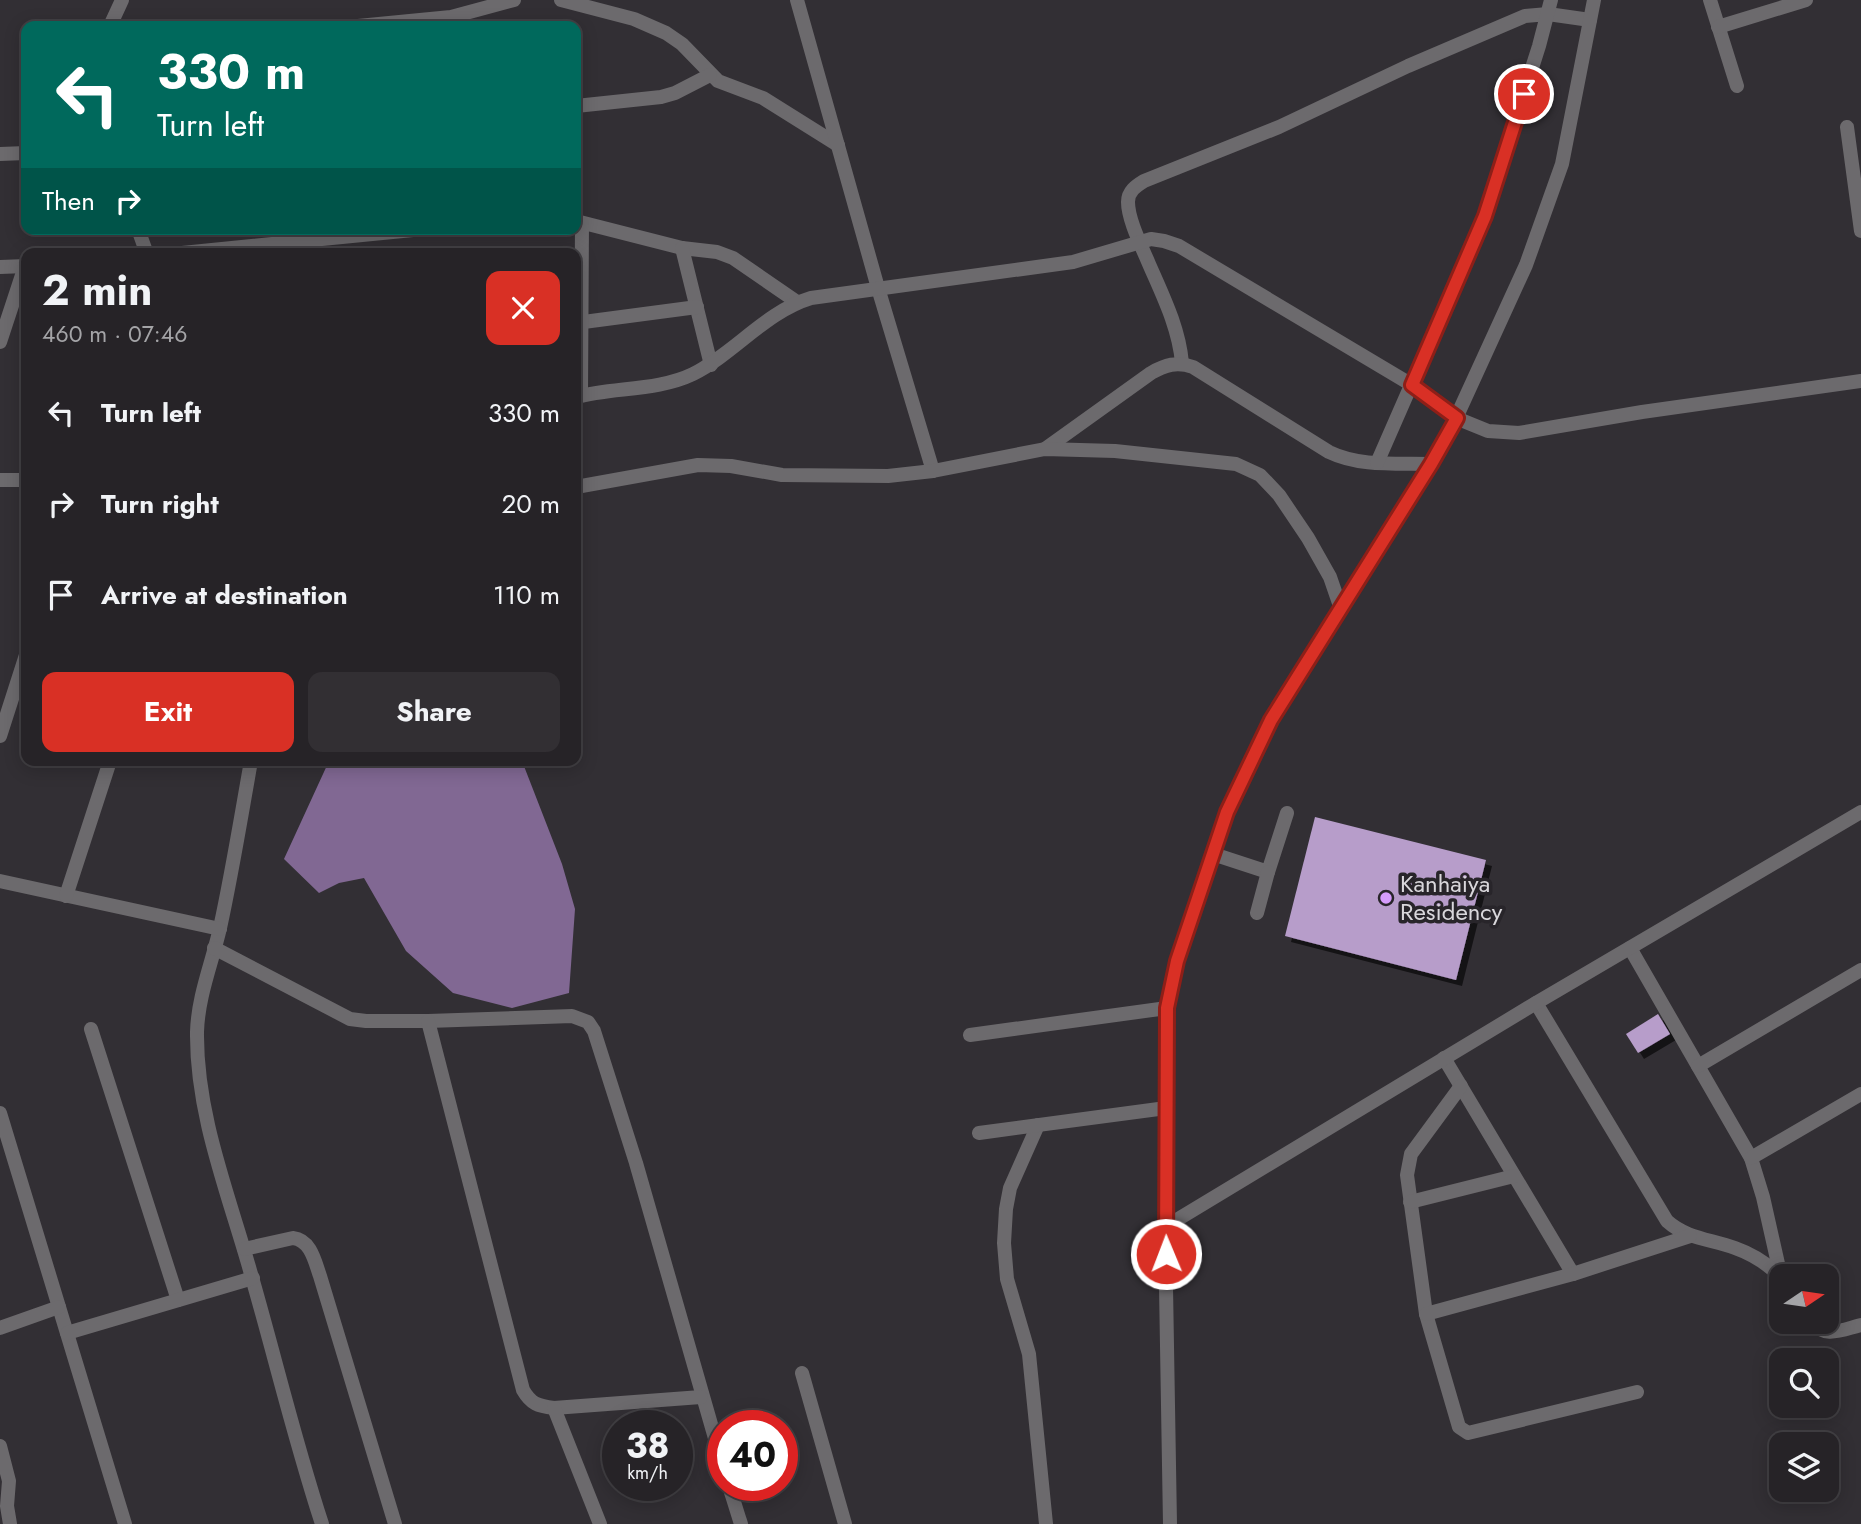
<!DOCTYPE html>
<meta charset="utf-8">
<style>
:root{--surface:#262327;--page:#322f33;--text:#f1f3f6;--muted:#a4a4a7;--line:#424044;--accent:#d93025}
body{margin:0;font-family:Jost,sans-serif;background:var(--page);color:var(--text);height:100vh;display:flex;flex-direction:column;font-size:26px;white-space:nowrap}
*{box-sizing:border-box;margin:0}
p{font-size:23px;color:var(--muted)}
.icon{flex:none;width:38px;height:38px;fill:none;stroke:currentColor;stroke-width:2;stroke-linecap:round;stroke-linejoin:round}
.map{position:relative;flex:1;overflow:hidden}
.sheet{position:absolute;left:21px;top:248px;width:560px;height:518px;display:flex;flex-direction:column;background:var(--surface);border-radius:14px;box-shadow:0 4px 18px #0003,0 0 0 2px var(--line)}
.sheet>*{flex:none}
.hud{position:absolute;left:21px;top:21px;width:560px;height:214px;border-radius:14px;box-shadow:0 4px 18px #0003,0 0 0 2px var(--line);background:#00695c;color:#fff;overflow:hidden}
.needle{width:46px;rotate:77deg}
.fabs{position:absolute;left:1769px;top:1264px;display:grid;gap:14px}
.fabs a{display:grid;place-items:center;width:70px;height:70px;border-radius:14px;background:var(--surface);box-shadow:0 4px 18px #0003,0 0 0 2px var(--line);font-size:35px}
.speed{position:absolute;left:602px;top:1410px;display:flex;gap:14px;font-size:35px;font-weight:700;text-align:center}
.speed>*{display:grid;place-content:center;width:91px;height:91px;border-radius:50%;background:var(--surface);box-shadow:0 4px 18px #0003,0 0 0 2px var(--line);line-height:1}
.speed small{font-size:18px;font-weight:400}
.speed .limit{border:10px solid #d22;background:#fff;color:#111}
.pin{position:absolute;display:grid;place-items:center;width:60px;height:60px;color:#fff;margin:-30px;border:4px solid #fff;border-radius:50%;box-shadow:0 2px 7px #0007}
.me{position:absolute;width:77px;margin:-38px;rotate:359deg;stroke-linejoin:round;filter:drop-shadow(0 0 5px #0008)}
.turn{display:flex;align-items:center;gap:24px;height:147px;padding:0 21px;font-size:32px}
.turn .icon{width:91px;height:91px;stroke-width:2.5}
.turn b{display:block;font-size:49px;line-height:60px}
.then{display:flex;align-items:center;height:66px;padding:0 21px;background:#0003;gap:14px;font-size:26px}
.round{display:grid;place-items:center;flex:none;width:74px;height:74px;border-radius:14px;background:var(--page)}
.summary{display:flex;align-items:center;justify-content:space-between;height:119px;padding:0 21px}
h1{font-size:42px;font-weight:700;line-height:52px}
.button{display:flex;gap:14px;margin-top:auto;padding:14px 21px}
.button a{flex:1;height:80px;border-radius:14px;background:var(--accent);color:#fff;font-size:28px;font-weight:700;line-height:80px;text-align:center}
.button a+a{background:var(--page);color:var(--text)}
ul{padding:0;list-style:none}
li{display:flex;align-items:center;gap:21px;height:91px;padding:0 21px}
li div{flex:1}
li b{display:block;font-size:26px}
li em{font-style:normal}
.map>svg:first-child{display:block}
.water{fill:#816893}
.building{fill:#b79dca;filter:url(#shadow)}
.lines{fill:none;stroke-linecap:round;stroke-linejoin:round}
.minor{stroke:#6c6a6d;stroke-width:14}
.tertiary{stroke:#6c6a6d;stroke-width:14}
.route-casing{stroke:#8d1f18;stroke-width:18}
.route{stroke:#d93025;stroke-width:12}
.poi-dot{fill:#d59cfb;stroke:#28252a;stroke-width:2.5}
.labels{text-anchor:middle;stroke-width:7;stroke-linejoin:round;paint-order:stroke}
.poi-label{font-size:24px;fill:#d9d7db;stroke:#28252a;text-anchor:start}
</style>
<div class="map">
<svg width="1861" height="1524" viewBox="0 0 1861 1524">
<defs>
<filter id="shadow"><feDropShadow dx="6" dy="6" stdDeviation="0" flood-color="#0009"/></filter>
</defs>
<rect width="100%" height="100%" fill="#322f34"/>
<polygon class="water" points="329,761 522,761 562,864 575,909 569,993 512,1008 453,993 406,951 364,878 339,883 319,893 284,859"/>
<g class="building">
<polygon points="1315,817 1486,860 1456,980 1285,936"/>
<polygon points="1658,1014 1670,1034 1638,1053 1626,1034"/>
</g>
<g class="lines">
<g class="minor">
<polyline points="561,0 634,19 666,33 682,44 718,81 763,98 838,145"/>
<polyline points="797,0 878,288 933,471"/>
<polyline points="1710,0 1737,86"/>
<polyline points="110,26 122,0"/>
<polyline points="358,26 451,17 514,0"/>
<polyline points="1718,27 1806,0"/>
<polyline points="576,106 661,97 675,93 710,75"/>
<polyline points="1847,127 1861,231"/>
<polyline points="0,154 26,153"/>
<polyline points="576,221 682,248 717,252 733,258 797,302"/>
<polyline points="138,229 147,254"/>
<polyline points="682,248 711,365"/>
<polyline points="172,254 423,229"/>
<polyline points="0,267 26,266"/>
<polyline points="576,323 697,307"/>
<polyline points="0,342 25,266"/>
<path d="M1182,363C1179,328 1163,296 1149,264C1142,247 1128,220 1128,202C1128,191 1136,186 1144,181L1279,127L1408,66L1525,16L1548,14L1590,20"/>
<polyline points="581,395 582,223"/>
<path d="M576,397C613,387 658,391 693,374C735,353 765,312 811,298L1073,262L1151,239L1164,241L1179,246L1412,385L1456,418L1488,431L1519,433L1642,412L1861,381"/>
<path d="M1045,449L1151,373C1165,365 1177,361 1193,367L1329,452C1360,467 1397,463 1431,464"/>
<polyline points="1377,463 1485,216 1539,46 1551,0"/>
<polyline points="0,480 26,480"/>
<polyline points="576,487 698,465 731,466 782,475 888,476 933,471 1045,449 1115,451 1236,464 1260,475 1279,495 1308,538 1330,577 1341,609"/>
<polyline points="0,736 26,655"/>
<path d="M251,761C241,817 232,873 220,928C212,963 198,996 197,1032C196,1115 229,1195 251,1274C275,1357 295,1442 322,1524"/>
<polyline points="1213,854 1268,872 1287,813"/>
<polyline points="0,881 220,929"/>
<polyline points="66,896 110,761"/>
<polyline points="1257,913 1268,872"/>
<polyline points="214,948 350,1019 366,1021 428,1021 572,1016 588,1022 594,1031 636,1163 723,1466"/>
<polyline points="1630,948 1751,1158 1763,1197 1781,1277"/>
<path d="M1536,1003L1667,1221C1687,1239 1711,1239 1735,1248C1752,1254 1769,1265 1782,1278"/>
<path d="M428,1021L523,1390C531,1404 538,1406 554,1408L701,1397"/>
<polyline points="91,1029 178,1300"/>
<polyline points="970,1035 1167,1008"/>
<polyline points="1444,1058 1573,1274"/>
<polyline points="1698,1066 1861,970"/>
<polyline points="1461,1086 1411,1154 1407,1175 1426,1314 1459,1427 1468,1433 1637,1392"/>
<polyline points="0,1113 125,1524"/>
<polyline points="1038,1125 1010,1188 1006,1209 1004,1243 1007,1279 1029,1354 1046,1524"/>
<polyline points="979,1133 1166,1108"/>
<polyline points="1751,1158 1861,1094"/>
<polyline points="1410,1202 1514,1176"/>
<polyline points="1165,1227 1536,1003 1861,812"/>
<path d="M244,1249L293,1238C311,1240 315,1262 320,1276L395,1524"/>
<polyline points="1426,1314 1573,1274 1690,1236"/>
<path d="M1810,1321C1825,1339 1841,1330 1861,1325"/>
<polyline points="0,1328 59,1307"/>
<polyline points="67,1333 253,1278"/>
<polyline points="802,1373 845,1524"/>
<polyline points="554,1408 600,1524"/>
<polyline points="0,1446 9,1481 7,1506 10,1524"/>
<polyline points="729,1486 741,1524"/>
</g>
<polyline class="tertiary" points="1170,1524 1165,1227 1167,1008 1177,961 1227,812 1271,720 1431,464 1456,418 1526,265 1562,164 1594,0"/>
</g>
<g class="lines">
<defs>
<polyline id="route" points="1166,1254 1167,1008 1177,961 1227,812 1271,720 1431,464 1457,418 1412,385 1485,216 1524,94"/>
</defs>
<use href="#route" class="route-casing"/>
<use href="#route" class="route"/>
</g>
<circle class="poi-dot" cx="1386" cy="898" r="7"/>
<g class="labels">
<g class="poi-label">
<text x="1400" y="892">Kanhaiya<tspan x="1400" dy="28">Residency</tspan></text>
</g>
</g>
</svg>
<div class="fabs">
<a><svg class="needle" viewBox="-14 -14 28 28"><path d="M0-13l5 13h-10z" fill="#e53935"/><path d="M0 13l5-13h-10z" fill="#a4a4a7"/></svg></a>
<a><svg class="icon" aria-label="search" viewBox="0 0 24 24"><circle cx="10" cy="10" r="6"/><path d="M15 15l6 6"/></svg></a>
<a><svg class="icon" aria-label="layers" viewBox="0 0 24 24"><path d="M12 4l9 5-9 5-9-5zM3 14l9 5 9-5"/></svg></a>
</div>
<div class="speed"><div>38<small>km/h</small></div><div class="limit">40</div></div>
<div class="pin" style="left:1524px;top:94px;background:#d93025"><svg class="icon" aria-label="arrive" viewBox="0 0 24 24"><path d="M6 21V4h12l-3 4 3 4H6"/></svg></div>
<svg class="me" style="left:1166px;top:1254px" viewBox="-20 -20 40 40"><circle r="17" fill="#d93025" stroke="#fff" stroke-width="3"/><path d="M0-11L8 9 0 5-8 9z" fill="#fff"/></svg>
<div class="hud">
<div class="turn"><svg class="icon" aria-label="left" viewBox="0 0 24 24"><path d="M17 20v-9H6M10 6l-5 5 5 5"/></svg><div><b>330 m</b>Turn left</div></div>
<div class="then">Then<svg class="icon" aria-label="right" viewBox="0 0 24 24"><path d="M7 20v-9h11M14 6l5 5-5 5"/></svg></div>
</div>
<section class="sheet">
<div class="summary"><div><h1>2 min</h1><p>460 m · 07:46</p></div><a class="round" style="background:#d93025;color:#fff"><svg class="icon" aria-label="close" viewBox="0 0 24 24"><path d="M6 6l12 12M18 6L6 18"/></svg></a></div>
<ul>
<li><svg class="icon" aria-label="left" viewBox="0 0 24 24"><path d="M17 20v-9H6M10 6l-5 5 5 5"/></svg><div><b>Turn left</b></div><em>330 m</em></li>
<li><svg class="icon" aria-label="right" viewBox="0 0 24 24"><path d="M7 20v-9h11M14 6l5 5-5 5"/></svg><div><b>Turn right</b></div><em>20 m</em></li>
<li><svg class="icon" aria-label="arrive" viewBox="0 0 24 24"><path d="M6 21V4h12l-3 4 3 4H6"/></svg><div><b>Arrive at destination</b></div><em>110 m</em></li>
</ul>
<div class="button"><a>Exit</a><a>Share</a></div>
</section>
</div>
